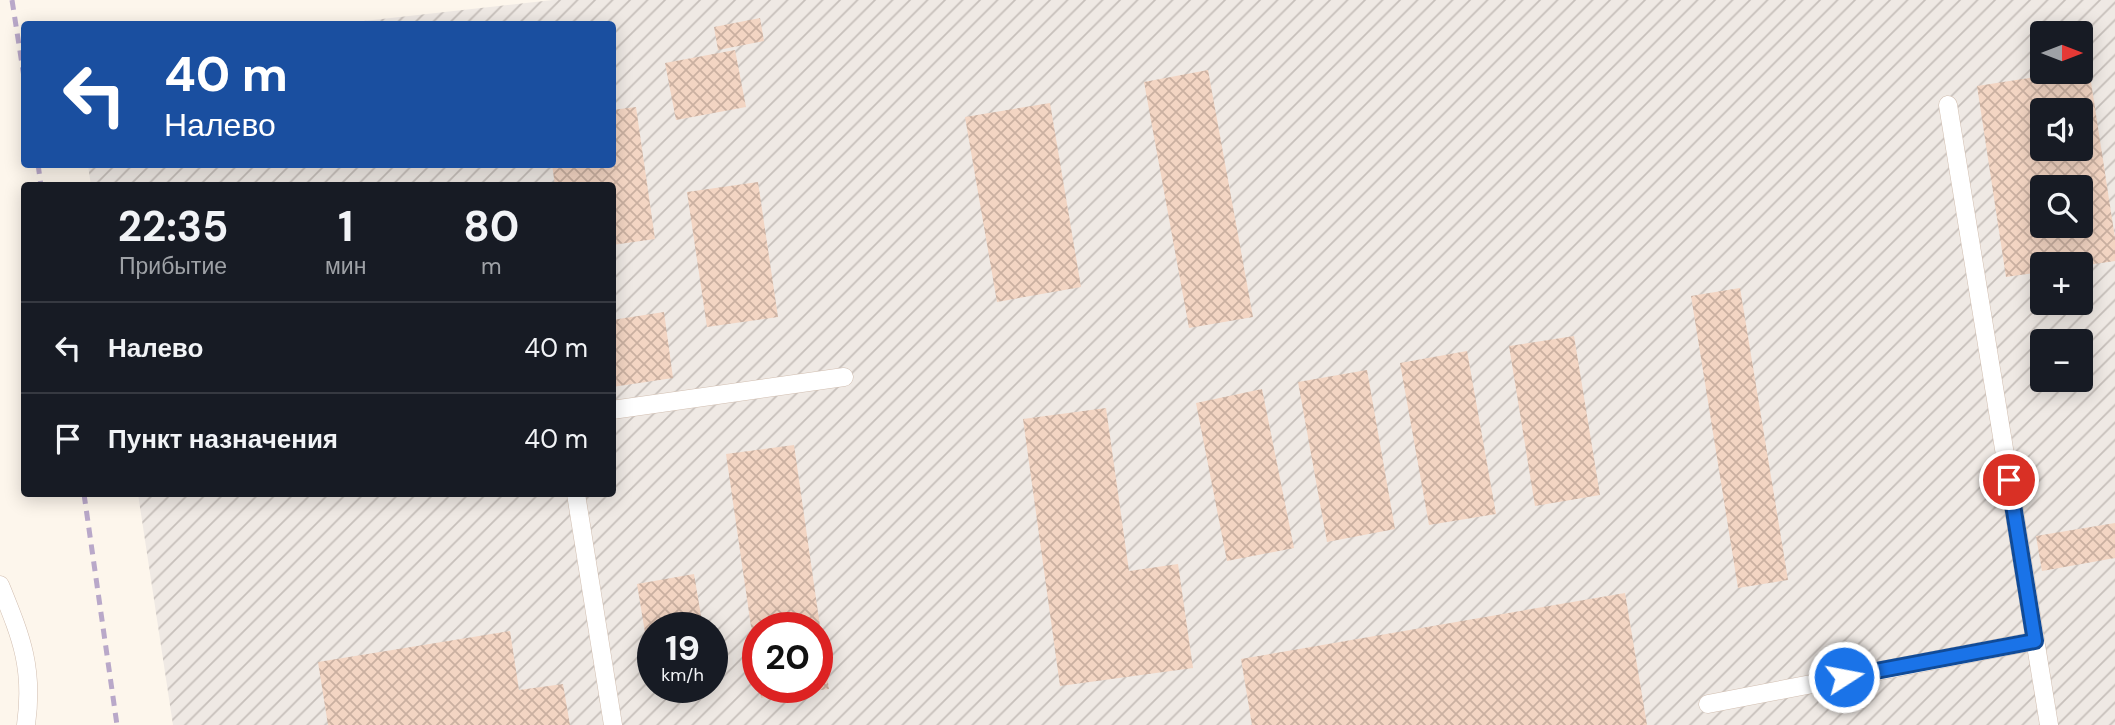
<!DOCTYPE html>
<html lang="ru">
<meta charset="utf-8">
<style>
:root{--surface:#171b24;--page:#20242c;--text:#f1f3f6;--muted:#9ea1a6;--line:#363941}
body{margin:0;font-family:"DM Sans",sans-serif;background:var(--page);color:var(--text);height:100vh;display:flex;flex-direction:column;font-size:26px;white-space:nowrap}
*{box-sizing:border-box;margin:0}
p{font-size:23px;color:var(--muted)}
.icon{flex:none;width:38px;height:38px;fill:none;stroke:currentColor;stroke-width:2;stroke-linecap:round;stroke-linejoin:round}
.map{position:relative;flex:1;overflow:hidden}
.panel{position:absolute;left:21px;top:182px;width:595px;height:315px;display:flex;flex-direction:column;background:var(--surface);border-radius:7px;box-shadow:0 4px 18px #0003}
.panel>*{flex:none}
.banner{position:absolute;left:21px;top:21px;width:595px;height:147px;border-radius:7px;box-shadow:0 4px 18px #0003;background:#1a4fa0;color:#fff;overflow:hidden}
.needle{width:46px;rotate:90deg}
.buttons{position:absolute;left:2030px;top:21px;display:grid;gap:14px}
.buttons a{display:grid;place-items:center;width:63px;height:63px;border-radius:7px;background:var(--surface);box-shadow:0 4px 18px #0003;font-size:35px}
.speed{position:absolute;left:637px;top:612px;display:flex;gap:14px;font-size:35px;font-weight:700;text-align:center}
.speed>*{display:grid;place-content:center;width:91px;height:91px;border-radius:50%;background:var(--surface);box-shadow:0 4px 18px #0003;line-height:1}
.speed small{font-size:18px;font-weight:400}
.speed .limit{border:10px solid #d22;background:#fff;color:#111}
.pin{position:absolute;display:grid;place-items:center;width:60px;height:60px;color:#fff;margin:-30px;border:4px solid #fff;border-radius:50%;box-shadow:0 2px 7px #0007}
.me{position:absolute;width:77px;margin:-38px;rotate:79deg;stroke-linejoin:round;filter:drop-shadow(0 0 5px #0008)}
.turn{display:flex;align-items:center;gap:24px;height:147px;padding:0 28px;font-size:32px}
.turn .icon{width:91px;height:91px;stroke-width:2.5}
.turn b{display:block;font-size:49px;line-height:60px}
.eta{display:flex;justify-content:space-evenly;align-items:center;height:119px;text-align:center}
.eta b{font-size:42px;font-weight:700;line-height:49px}
ul{padding:0;list-style:none}
li{display:flex;align-items:center;gap:21px;height:91px;padding:0 28px;border-top:2px solid var(--line)}
li div{flex:1}
li b{display:block;font-size:26px}
li em{font-style:normal}
.map>svg:first-child{display:block}
.industrial{fill:url(#industrial-furrows);fill-rule:evenodd}
.building{fill:url(#building-cross-hatch);fill-rule:evenodd}
.lines{fill:none;stroke-linecap:round;stroke-linejoin:round}
.service-casing{stroke:#d1beb0;stroke-width:19}
.service{stroke:#fff;stroke-width:18}
.rail{stroke:#b9a8c9;stroke-width:5;stroke-dasharray:10 7;stroke-linecap:butt}
.route-casing{stroke:#114b97;stroke-width:18}
.route{stroke:#1a73e8;stroke-width:12}
</style>
<div class="map">
<svg width="2115" height="725" viewBox="0 0 2115 725">
<defs>
<pattern id="industrial-furrows" width="10" height="10" patternUnits="userSpaceOnUse" patternTransform="scale(1.75)"><rect width="10" height="10" fill="#efe9e4"/><path d="M-1 1l2-2M0 10L10 0M9 11l2-2" fill="none" stroke="#c7c0bb"/></pattern>
<pattern id="building-cross-hatch" width="8" height="8" patternUnits="userSpaceOnUse" patternTransform="scale(1.75)"><rect width="8" height="8" fill="#f3d5c3"/><path d="M0 0l8 8M0 8l8-8" fill="none" stroke="#cab0a1"/></pattern>
</defs>
<rect width="100%" height="100%" fill="#fdf6ec"/>
<path class="industrial" d="M553,0H2115V725H173L138,494H612V186H91L88,165L612,164V24H337ZM2042,33H2081V72H2042ZM2042,110H2081V149H2042ZM2042,187H2081V226H2042ZM2042,264H2081V303H2042ZM2042,341H2081V380H2042ZM653,628H712V688H653ZM758,628H817V688H758Z"/>
<g class="building">
<polygon points="760,18 764,41 718,50 714,27"/>
<polygon points="735,50 746,107 676,120 665,63"/>
<path d="M2089,69L2115,238V261L2081,266L2042,264V272L2006,277L1977,86ZM2042,110H2081V149H2042ZM2042,187H2081V226H2042Z"/>
<polygon points="1208,70 1253,317 1189,328 1144,82"/>
<polygon points="1050,103 1081,287 997,302 965,117"/>
<polygon points="636,107 655,239 612,245 612,186 555,186 552,164 612,164 612,110"/>
<polygon points="758,182 778,317 707,327 687,192"/>
<polygon points="1740,288 1788,580 1738,588 1691,296"/>
<polygon points="664,312 673,378 612,387 612,320"/>
<polygon points="1574,336 1600,495 1535,506 1509,346"/>
<polygon points="1467,351 1496,514 1429,525 1400,363"/>
<polygon points="1367,370 1395,529 1327,542 1298,382"/>
<polygon points="1262,389 1294,548 1227,561 1196,403"/>
<polygon points="1106,408 1129,571 1178,564 1193,668 1060,686 1023,419"/>
<polygon points="794,445 829,689 761,698 760,688 817,688 817,628 758,628 756,661 726,454"/>
<polygon points="2115,523 2115,558 2042,571 2036,536"/>
<polygon points="694,574 703,628 653,628 651,669 637,584"/>
<polygon points="1625,593 1647,725 1252,725 1241,659"/>
<polygon points="510,631 519,690 563,684 570,725 328,725 318,662"/>
</g>
<g class="lines">
<defs>
<g id="service">
<polyline points="1948,105 2049,725"/>
<polyline points="612,410 844,377"/>
<polyline points="576,494 613,725"/>
<path d="M0,585C21,637 34,667 26,725"/>
<polyline points="1708,704 2035,641"/>
</g>
</defs>
<use href="#service" class="service-casing"/>
<use href="#service" class="service"/>
<g class="rail">
<polyline points="12,0 24,77"/>
<polyline points="38,164 41,186"/>
<polyline points="84,494 117,725"/>
</g>
</g>
<g class="lines">
<defs>
<polyline id="route" points="1844,677 2035,641 2009,480"/>
</defs>
<use href="#route" class="route-casing"/>
<use href="#route" class="route"/>
</g>
</svg>
<div class="buttons">
<a><svg class="needle" viewBox="-14 -14 28 28"><path d="M0-13l5 13h-10z" fill="#e53935"/><path d="M0 13l5-13h-10z" fill="#9ea1a6"/></svg></a>
<a><svg class="icon" aria-label="sound" viewBox="0 0 24 24"><path d="M4 9h4l5-4v14l-5-4H4zM17 9q2 3 0 6"/></svg></a>
<a><svg class="icon" aria-label="search" viewBox="0 0 24 24"><circle cx="10" cy="10" r="6"/><path d="M15 15l6 6"/></svg></a>
<a>+</a>
<a>−</a>
</div>
<div class="speed"><div>19<small>km/h</small></div><div class="limit">20</div></div>
<div class="pin" style="left:2009px;top:480px;background:#d93025"><svg class="icon" aria-label="arrive" viewBox="0 0 24 24"><path d="M6 21V4h12l-3 4 3 4H6"/></svg></div>
<svg class="me" style="left:1844px;top:677px" viewBox="-20 -20 40 40"><circle r="17" fill="#1a73e8" stroke="#fff" stroke-width="3"/><path d="M0-11L8 9 0 5-8 9z" fill="#fff"/></svg>
<div class="banner">
<div class="turn"><svg class="icon" aria-label="left" viewBox="0 0 24 24"><path d="M17 20v-9H6M10 6l-5 5 5 5"/></svg><div><b>40 m</b>Налево</div></div>
</div>
<section class="panel">
<div class="eta">
<div><b>22:35</b><p>Прибытие</p></div>
<div><b>1</b><p>мин</p></div>
<div><b>80</b><p>m</p></div>
</div>
<ul>
<li><svg class="icon" aria-label="left" viewBox="0 0 24 24"><path d="M17 20v-9H6M10 6l-5 5 5 5"/></svg><div><b>Налево</b></div><em>40 m</em></li>
<li><svg class="icon" aria-label="arrive" viewBox="0 0 24 24"><path d="M6 21V4h12l-3 4 3 4H6"/></svg><div><b>Пункт назначения</b></div><em>40 m</em></li>
</ul>
</section>
</div>
